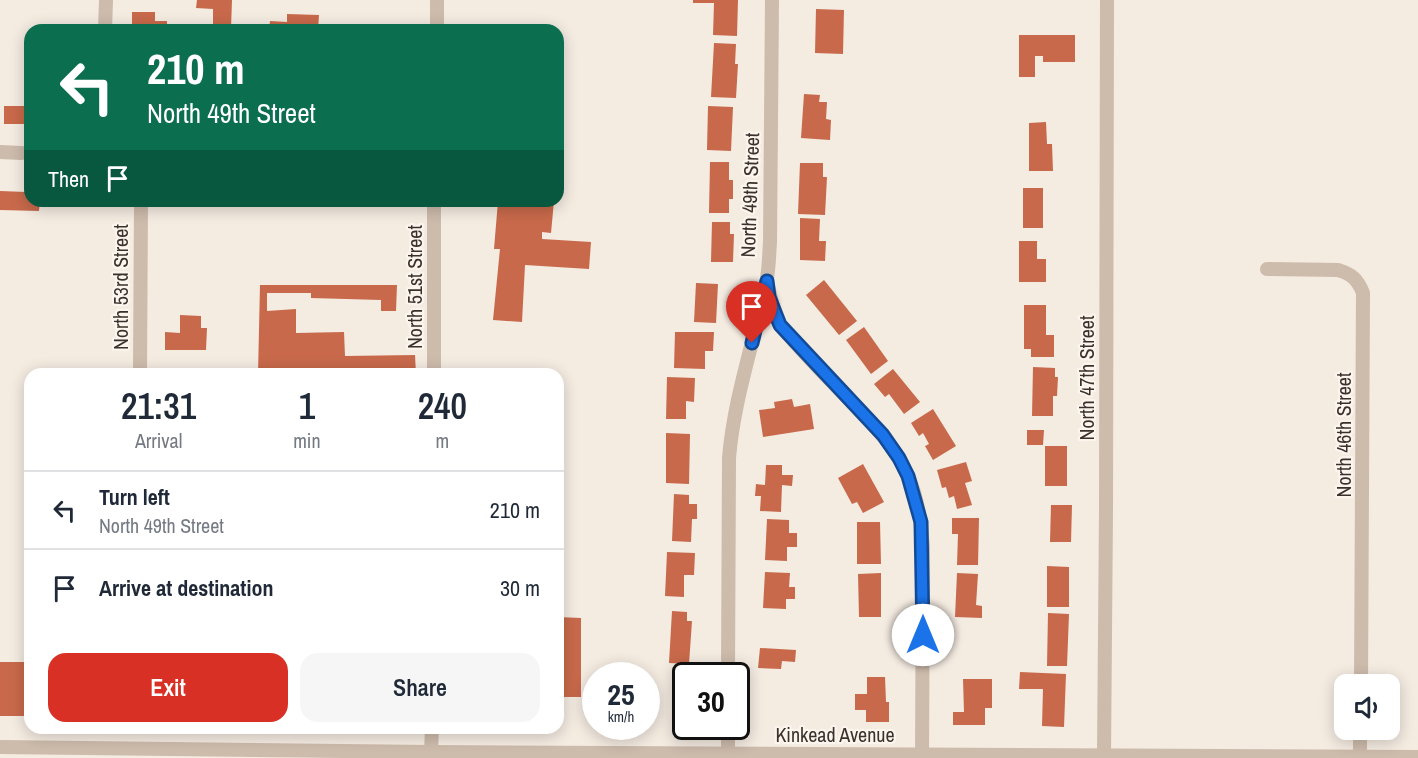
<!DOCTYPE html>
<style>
:root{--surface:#fff;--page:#f6f6f7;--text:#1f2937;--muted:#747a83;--line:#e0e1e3;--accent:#d93025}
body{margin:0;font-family:"Archivo Narrow",sans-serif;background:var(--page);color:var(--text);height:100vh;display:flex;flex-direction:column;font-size:22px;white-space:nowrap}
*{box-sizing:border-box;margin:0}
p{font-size:20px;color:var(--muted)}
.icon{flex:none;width:33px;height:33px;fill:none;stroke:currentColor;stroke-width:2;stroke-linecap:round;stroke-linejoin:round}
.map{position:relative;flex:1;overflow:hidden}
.sheet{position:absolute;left:24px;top:368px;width:540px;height:366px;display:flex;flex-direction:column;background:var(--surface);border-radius:18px;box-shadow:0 3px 15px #0003}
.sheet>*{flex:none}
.hud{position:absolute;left:24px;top:24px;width:540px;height:183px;border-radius:18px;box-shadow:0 3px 15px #0003;background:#0b6e4f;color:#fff;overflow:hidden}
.buttons{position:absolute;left:1334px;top:674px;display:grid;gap:12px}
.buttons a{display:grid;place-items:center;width:66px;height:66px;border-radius:12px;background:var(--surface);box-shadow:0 3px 15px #0003;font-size:30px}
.speed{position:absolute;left:582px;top:662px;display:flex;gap:12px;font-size:30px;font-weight:700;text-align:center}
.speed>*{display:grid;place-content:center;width:78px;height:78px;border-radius:50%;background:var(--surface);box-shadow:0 3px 15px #0003;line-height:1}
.speed small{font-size:15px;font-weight:400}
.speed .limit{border:3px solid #111;border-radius:9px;background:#fff;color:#111}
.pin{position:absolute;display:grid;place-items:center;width:51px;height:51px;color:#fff;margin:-62px -26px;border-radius:50% 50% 50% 0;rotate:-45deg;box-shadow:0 0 6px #0007}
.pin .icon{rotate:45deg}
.me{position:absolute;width:66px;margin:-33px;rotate:0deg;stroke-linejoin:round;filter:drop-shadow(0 0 4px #0008)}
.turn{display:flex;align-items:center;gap:21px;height:126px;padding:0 24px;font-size:27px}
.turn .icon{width:78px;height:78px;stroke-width:2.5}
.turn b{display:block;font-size:42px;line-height:51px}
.then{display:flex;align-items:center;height:57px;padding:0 24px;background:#0003;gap:12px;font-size:22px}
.eta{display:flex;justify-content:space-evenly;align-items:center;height:102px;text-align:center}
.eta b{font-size:36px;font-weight:600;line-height:42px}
.cta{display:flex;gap:12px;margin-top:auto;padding:12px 24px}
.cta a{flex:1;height:69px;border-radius:18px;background:var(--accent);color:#fff;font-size:24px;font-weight:600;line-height:69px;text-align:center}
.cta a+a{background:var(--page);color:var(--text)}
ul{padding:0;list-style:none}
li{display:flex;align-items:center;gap:18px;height:78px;padding:0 24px;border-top:2px solid var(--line)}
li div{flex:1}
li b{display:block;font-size:22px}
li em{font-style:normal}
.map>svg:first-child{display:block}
.building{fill:#c8694b}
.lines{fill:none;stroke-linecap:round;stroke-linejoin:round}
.minor{stroke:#cdbbac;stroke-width:14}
.route-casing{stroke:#114b97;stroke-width:15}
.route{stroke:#1a73e8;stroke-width:10}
.labels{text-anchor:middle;stroke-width:4.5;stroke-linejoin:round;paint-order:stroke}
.street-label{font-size:20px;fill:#3b302b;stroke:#fbf5ee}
</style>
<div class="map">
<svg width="1418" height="758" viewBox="0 0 1418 758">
<rect width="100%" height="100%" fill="#f4ebe1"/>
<g class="building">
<polygon points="197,0 232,0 231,29 213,28 213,9 196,8"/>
<polygon points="693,0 738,0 737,36 713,35 714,3 693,3"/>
<polygon points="816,9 844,10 843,54 815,53"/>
<polygon points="132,12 155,12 155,21 167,21 167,30 132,30"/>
<polygon points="287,14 319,15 318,30 269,30 270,21 287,22"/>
<polygon points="1019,35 1075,35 1075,62 1043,62 1043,56 1035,56 1035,77 1019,77"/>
<polygon points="714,43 736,44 735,64 738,64 736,98 711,97"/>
<polygon points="804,94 820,95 819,102 827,102 826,119 831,120 830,140 801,138"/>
<rect x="4" y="106" width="26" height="18"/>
<polygon points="708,106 733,107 731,151 707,150"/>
<polygon points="1046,122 1047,144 1052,144 1053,171 1029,171 1029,123"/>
<polygon points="710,162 729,162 729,180 733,180 733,199 729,199 729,213 709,213"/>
<polygon points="800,163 823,163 823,177 827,177 825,215 798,214"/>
<polygon points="26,179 30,179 30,201 40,201 39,211 0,210 0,191 26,192"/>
<rect x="1023" y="188" width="20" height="40"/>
<polygon points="498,201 554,201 551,233 542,232 542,239 591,242 589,269 525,265 522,322 493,320 500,249 494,249"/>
<polygon points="800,218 820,219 819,241 826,241 825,261 800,260"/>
<polygon points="712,222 730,222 730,234 734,234 733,262 711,262"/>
<polygon points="1019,241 1037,241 1037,259 1046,259 1046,282 1019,282"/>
<polygon points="824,280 857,321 839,335 806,295"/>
<polygon points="696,283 718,284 716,323 694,322"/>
<polygon points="260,285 397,285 396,311 381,311 381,300 311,298 311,293 267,293 267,311 296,309 296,333 344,332 345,356 415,355 416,374 258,374"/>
<polygon points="1024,305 1046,305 1046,335 1054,335 1054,357 1031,357 1031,349 1024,349"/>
<polygon points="180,315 201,316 201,328 207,328 206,350 165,350 165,332 180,333"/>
<polygon points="864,327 888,361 871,374 846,340"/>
<polygon points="675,332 714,332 713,351 705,351 705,369 674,368"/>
<polygon points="1033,367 1055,368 1055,377 1058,377 1057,396 1053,396 1053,416 1032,416"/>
<polygon points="893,369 920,402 904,414 889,394 885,397 874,384"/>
<polygon points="667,377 695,378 694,402 686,401 686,419 666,419"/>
<polygon points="792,399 794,407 810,404 814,429 763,437 759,410 775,408 774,402"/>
<polygon points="933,409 956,446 933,460 925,446 929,444 923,433 919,436 911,423"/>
<polygon points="1027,430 1044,430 1043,445 1027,445"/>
<polygon points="666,433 690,434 689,484 666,483"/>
<rect x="1045" y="446" width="22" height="40"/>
<polygon points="966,462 972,481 965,483 972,505 957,509 954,496 949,498 946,487 942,488 937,470"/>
<polygon points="863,464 884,502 863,513 857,502 852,504 838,478"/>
<polygon points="766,465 782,465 782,475 793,475 792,486 782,485 781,512 760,511 761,496 755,496 756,484 765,485"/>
<polygon points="674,494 689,495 689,504 697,504 697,519 692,519 691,542 672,541"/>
<polygon points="1051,505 1072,505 1071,542 1050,542"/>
<polygon points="952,518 979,518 978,565 957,565 958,534 952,534"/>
<polygon points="767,519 789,520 789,533 797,533 797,547 787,547 787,561 765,560"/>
<polygon points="857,522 880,522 881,564 857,564"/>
<polygon points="667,552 695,553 694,575 684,575 684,597 665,596"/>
<polygon points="1047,566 1069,567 1069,607 1047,607"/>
<polygon points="765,572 790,573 789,587 795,587 795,599 786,599 786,609 763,608"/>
<polygon points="881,573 881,617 859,617 858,574"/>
<polygon points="957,573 978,574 976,605 982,606 982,618 955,617"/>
<polygon points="672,611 687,612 687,621 692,621 689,664 669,663"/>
<polygon points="1048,613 1069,614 1067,666 1047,666"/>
<polygon points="558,617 581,618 581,697 558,697"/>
<polygon points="760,648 796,650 795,662 782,661 781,669 758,668"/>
<rect x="0" y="662" width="30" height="54"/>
<polygon points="1020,672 1066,674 1064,727 1042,726 1043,689 1019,689"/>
<polygon points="867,677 885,677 886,702 889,702 889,722 866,722 866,710 855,710 855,694 867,694"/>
<polygon points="963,679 992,679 992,708 985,708 985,725 953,725 953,712 964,712"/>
</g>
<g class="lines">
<g class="minor">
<polyline points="105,30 106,0"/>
<polyline points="437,30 437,0"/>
<polyline points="0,152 22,153"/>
<path d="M1267,269L1338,270C1352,274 1358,280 1363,293L1361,684"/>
<path d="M768,286L775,316L780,325C800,349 821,371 843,393C867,419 893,442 908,476C918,498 921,523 923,547L922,758"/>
<polyline points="140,374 141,201"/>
<polyline points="434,374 434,201"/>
<path d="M728,675L729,458C734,398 754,342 766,284C769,270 769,256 770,242L772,0"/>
<polyline points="0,747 431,752 1418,757"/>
<polyline points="431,752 432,728"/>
<polyline points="1104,755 1106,511 1107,0"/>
<polyline points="1360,756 1360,729"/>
<polyline points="728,758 728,726"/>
</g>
</g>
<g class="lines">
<defs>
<polyline id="route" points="752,343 767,281 769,297 780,325 883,435 899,458 908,476 921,522 923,635"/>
</defs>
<use href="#route" class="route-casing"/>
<use href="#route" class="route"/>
</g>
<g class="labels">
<g class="street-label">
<text transform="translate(750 195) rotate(-88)" y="7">North 49th Street</text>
<text transform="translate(121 287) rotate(-90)" y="7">North 53rd Street</text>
<text transform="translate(415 287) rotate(-90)" y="7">North 51st Street</text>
<text transform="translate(1087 378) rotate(-90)" y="7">North 47th Street</text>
<text transform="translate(1344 435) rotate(-90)" y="7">North 46th Street</text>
<text x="835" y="742">Kinkead Avenue</text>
</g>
</g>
</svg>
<div class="buttons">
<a><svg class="icon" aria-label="sound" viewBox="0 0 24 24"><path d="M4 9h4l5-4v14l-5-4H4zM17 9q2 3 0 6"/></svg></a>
</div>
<div class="speed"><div>25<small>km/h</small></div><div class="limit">30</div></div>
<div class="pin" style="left:752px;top:343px;background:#d93025"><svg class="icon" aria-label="arrive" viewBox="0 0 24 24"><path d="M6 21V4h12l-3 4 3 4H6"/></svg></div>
<svg class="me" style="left:923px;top:635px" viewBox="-20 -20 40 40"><circle r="19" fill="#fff"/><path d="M0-13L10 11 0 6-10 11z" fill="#1a73e8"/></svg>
<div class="hud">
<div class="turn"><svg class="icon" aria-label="left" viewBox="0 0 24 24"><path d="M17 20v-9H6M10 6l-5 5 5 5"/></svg><div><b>210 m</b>North 49th Street</div></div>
<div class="then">Then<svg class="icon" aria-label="arrive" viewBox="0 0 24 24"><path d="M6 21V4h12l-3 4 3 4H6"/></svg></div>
</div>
<section class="sheet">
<div class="eta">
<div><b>21:31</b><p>Arrival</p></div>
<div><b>1</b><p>min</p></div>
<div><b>240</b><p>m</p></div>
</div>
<ul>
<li><svg class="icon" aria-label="left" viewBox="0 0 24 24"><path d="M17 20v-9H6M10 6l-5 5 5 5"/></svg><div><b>Turn left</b><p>North 49th Street</p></div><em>210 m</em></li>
<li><svg class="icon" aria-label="arrive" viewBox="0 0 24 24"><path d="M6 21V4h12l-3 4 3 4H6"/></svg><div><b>Arrive at destination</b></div><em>30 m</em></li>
</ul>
<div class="cta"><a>Exit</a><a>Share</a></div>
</section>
</div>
